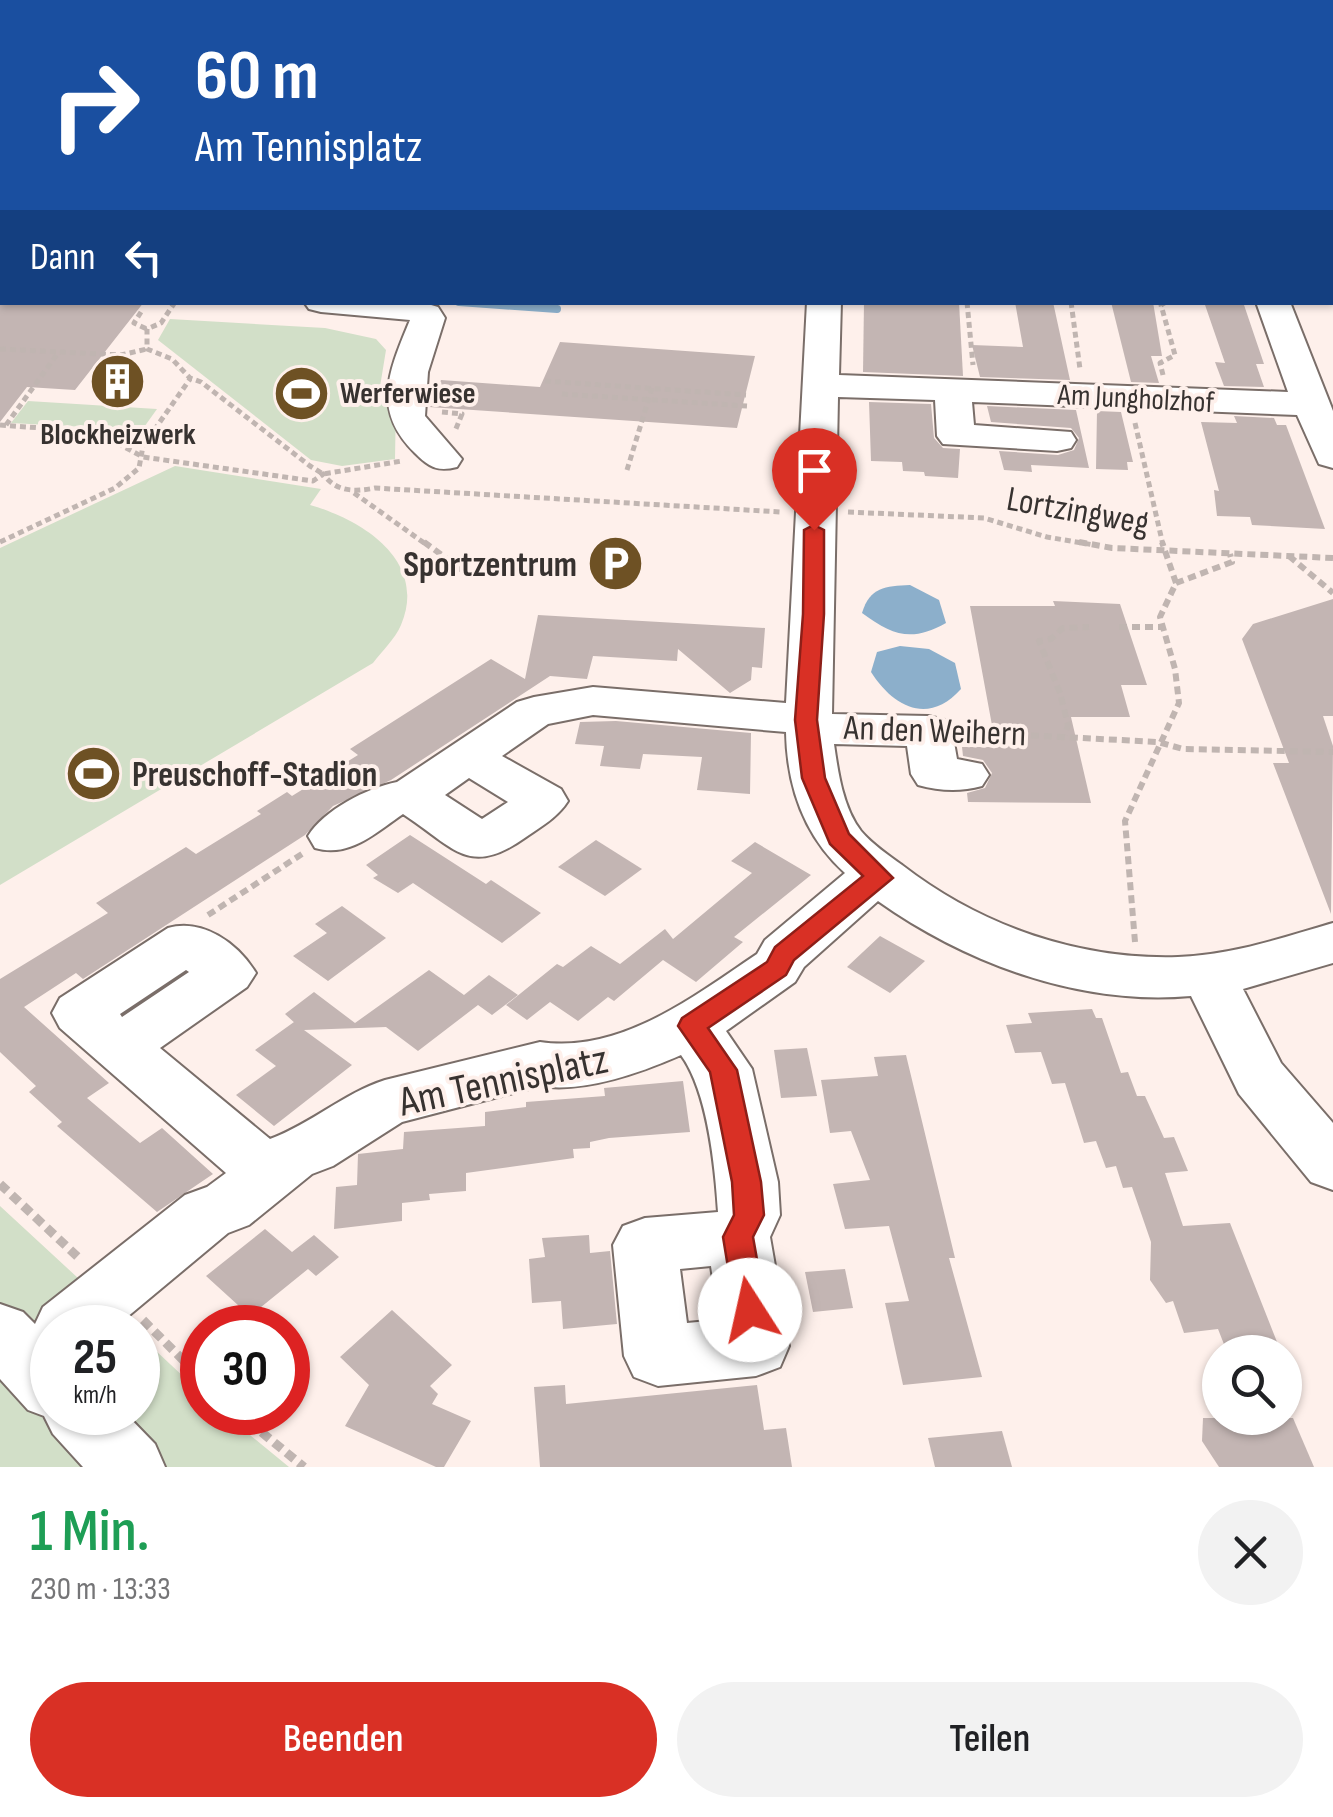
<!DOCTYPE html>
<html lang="de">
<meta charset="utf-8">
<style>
:root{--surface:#fff;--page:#f2f2f2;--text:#202124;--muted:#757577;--accent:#d93025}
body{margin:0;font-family:"Sofia Sans Condensed",sans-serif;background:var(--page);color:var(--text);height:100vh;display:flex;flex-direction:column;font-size:38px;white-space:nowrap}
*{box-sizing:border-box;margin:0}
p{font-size:32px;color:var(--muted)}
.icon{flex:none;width:55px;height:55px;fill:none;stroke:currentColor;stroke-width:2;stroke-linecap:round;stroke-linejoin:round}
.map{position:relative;height:1467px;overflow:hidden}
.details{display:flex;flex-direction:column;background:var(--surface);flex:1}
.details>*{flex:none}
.guide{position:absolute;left:0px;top:0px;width:1335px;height:305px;box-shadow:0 2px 8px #0004;background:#1a4fa0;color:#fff;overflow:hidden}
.buttons{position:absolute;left:1202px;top:1335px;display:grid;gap:20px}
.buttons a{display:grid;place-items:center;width:100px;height:100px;border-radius:50%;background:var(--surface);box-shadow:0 2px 8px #0004;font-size:50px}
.speed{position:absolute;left:30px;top:1305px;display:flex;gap:20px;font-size:50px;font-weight:700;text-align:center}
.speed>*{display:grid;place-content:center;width:130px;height:130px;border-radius:50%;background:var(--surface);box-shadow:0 2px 8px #0004;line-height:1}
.speed small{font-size:25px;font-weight:400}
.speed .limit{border:15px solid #d22;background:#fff;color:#111}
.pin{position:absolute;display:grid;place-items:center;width:85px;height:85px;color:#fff;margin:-102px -42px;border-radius:50% 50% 50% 0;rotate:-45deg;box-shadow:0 0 10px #0007}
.pin .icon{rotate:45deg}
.me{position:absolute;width:110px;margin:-55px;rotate:350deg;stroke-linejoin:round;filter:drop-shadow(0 0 8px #0008)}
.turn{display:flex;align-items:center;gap:35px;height:210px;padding:0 30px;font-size:45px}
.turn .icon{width:130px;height:130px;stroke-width:2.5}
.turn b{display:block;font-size:70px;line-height:85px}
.then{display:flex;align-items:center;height:95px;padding:0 30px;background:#0003;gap:20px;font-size:38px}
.round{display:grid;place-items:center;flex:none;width:105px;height:105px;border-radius:52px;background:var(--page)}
.head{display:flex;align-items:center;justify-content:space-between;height:170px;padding:0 30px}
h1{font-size:60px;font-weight:600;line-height:75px;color:#1e9e55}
.primary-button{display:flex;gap:20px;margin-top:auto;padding:20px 30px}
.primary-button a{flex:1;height:115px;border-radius:60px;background:var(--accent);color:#fff;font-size:40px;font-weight:600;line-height:115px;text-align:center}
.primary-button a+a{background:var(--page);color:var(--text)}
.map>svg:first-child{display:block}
.built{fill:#f6e1d9}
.green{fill:#d2dfc8}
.water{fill:#8cafcb}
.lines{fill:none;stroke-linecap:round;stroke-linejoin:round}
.stream{stroke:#8cafcb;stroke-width:8}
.building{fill:#c3b5b3}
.minor-casing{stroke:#7a6e69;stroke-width:4}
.path-far3{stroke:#c0b5b1;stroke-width:4;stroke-dasharray:5 2.5;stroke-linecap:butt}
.path-far2{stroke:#c0b5b1;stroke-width:5;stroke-dasharray:6 4;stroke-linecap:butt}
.path-far1{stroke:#c0b5b1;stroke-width:6;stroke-dasharray:8 5;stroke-linecap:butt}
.path{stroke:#c0b5b1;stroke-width:9;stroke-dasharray:10 6;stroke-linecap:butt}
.minor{fill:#fff;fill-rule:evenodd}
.route{fill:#d93025;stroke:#8d1f18;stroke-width:2.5}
.labels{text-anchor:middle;stroke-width:8;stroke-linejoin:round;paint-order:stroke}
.far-poi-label{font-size:30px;font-weight:bold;fill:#373230;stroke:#fef0eb;text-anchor:start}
.far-street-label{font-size:30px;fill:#373230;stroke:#fef0eb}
.street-label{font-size:35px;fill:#373230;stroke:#fef0eb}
.poi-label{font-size:35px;font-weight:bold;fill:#373230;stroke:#fef0eb;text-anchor:end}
.near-street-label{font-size:42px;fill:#373230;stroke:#fef0eb}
</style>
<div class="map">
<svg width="1333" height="1467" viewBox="0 0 1333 1467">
<rect width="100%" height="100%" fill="#fef0eb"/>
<polygon class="built" points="0,0 565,0 568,2 2,2 0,240"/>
<g class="green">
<polygon points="170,319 325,328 376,339 386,350 378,399 396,399 395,459 342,466 311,460 158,340"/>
<polygon points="28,401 157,409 142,430 11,423"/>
<path d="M175,466L321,489L310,505C363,520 428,561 401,625C395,639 382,651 373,663L0,885V548Z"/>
<polygon points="0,1206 131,1327 52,1328 52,1412 138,1412 138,1334 202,1394 202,1412 223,1413 289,1467 0,1467"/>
</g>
<g class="water">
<path d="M910,585L939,600L946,623C912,642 893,636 862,613C870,587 885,586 910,585Z"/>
<path d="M900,646L929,649L955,663L961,689C929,725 894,708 871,672L877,652Z"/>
</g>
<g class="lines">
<polyline class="stream" points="459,302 557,309"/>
</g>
<g class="building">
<polygon points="0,302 144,302 75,390 27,387 0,422"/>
<polygon points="864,302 959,302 963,376 863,372"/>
<polygon points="1015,302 1053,302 1070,380 980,377 972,345 1023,347"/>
<polygon points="1111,302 1153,302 1162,356 1151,356 1159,383 1131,382"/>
<polygon points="1204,302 1243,302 1264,364 1256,364 1264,387 1224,386 1215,362 1225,363"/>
<polygon points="560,342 755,356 737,428 429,407 441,380 540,387"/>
<polygon points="869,402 931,404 934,438 943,448 960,449 958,478 925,476 924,472 903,471 902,462 871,461"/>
<polygon points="987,406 1076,410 1089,468 1031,465 1032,472 1004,470 999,451 1058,455 1074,450 1079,438 1071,428 991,422"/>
<polygon points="1097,411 1121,412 1133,462 1127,462 1128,470 1096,469"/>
<polygon points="1234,416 1274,418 1277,425 1286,425 1325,529 1252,525 1250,517 1217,516 1214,490 1219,491 1201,422 1237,423"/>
<polygon points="1333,599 1333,716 1323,716 1333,746 1331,914 1273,763 1289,763 1242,639 1253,624"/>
<polygon points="1053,601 1120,604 1147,685 1121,685 1130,717 1071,717 1091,803 968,802 967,793 985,788 992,773 983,760 963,756 962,747 996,747 970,606 1055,606"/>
<polygon points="538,615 765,628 762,668 752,667 751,680 730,693 678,649 677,661 593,656 587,679 550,676 391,780 333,806 305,835 83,979 76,973 24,1007 109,1083 87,1098 140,1143 162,1128 213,1174 157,1212 57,1126 62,1122 29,1092 36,1086 0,1052 0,979 108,913 96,903 186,847 196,854 261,814 257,811 287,792 292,796 358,755 350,749 491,659 525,679"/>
<polygon points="616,721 751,733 750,794 697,790 702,757 643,754 640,769 600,766 604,746 575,744 580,722"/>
<polygon points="410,835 486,884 491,880 541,913 502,943 413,883 398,893 373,878 378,875 366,865"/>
<polygon points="596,840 642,869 605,896 558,867"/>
<polygon points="755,842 811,875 734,937 743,942 696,982 663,960 614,1001 608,997 578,1021 550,1002 527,1020 506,1005 557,964 563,967 591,946 620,964 665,929 673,939 752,873 731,861"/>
<polygon points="342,906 386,938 328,981 293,956 327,933 315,924"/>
<polygon points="880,936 925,961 890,993 847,967"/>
<polygon points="429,970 464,995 489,975 518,995 492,1015 478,1005 418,1051 386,1027 304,1030 352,1065 274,1126 236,1095 276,1066 255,1050 294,1022 297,1025 285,1014 314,992 355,1023"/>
<polygon points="1092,1009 1096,1018 1102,1018 1121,1073 1128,1072 1137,1096 1145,1096 1164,1138 1174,1137 1188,1171 1165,1173 1183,1226 1230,1223 1281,1352 1227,1352 1218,1329 1184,1333 1173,1301 1166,1303 1150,1280 1151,1242 1132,1187 1123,1188 1116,1166 1106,1168 1096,1141 1084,1143 1065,1083 1052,1084 1041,1052 1015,1053 1006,1025 1032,1023 1028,1013"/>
<polygon points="807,1048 817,1096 781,1098 774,1050"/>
<polygon points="906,1055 955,1258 949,1258 982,1377 903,1385 885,1303 909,1301 889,1226 845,1229 833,1184 870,1180 851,1131 830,1133 821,1080 878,1076 874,1057"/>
<polygon points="683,1081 690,1132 609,1138 590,1142 590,1148 573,1149 574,1158 466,1173 466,1191 429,1194 430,1200 402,1203 402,1221 334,1229 336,1187 357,1185 358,1154 403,1149 404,1132 485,1126 485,1112 526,1107 526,1102 605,1096 604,1088"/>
<polygon points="265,1229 292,1252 314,1235 339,1257 316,1276 308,1269 250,1316 206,1276"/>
<polygon points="589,1235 590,1253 610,1251 617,1324 563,1329 561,1301 532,1303 529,1259 545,1257 542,1238"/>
<polygon points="845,1269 853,1308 813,1312 805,1272"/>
<polygon points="392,1310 452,1365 430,1386 438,1394 432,1404 471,1421 444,1467 436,1467 345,1426 369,1385 340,1357"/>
<polygon points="565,1385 566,1404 757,1385 764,1430 786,1428 792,1467 540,1467 534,1387"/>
<polygon points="1203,1418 1293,1418 1314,1467 1219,1467 1202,1441"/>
<polygon points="1002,1431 1012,1467 935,1467 928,1438"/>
</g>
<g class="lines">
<defs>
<g id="minor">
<polygon points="573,0 599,0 600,2 574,2"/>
<rect x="1125" y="0" width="24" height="2"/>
<rect x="1332" y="14" width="1" height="16"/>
<rect x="1332" y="94" width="1" height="16"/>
<rect x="1332" y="197" width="1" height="18"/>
<path d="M304,302H421L438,307L445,318L428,372L425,416L462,459L457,467C437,472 429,467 415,453C371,410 389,371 410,320L321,312L309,309Z"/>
<path d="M807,302H841L839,375L1288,392L1256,302H1290L1333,411V468L1319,464L1297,415L972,402L974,425L1071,432L1076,440L1071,448L1057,451L943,444L937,436L935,400L838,397L832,714L928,716L945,720L952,731L957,759L982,764L989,775L982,786C960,792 940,791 918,785L911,774L907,746L834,744C838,772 843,808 861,831C872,844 888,855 902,865C981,926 1078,960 1178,957C1233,955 1281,938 1333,923V963L1243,989L1281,1063L1333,1123V1190L1311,1182L1239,1094L1191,996C1081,1006 967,964 878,901L804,967L795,982L726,1031L752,1069L778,1182L780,1215L770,1237L789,1346L780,1367L756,1376L658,1386L634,1377L624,1356L613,1245L623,1226L645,1218L718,1212C715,1166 708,1092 681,1055C640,1073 585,1093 540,1086L402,1122L333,1166L312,1174L249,1225L228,1233L114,1328H52V1412H124L155,1444L165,1467H83L53,1434L44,1416L28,1410L0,1379V1304L23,1312L35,1324L43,1307L185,1195L207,1187L226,1173L60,1028L52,1013L60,998L168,928C202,918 238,943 256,973L247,987L160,1048L270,1139C311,1124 344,1093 385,1080L540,1042C621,1054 694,996 757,954L765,940L845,873C804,836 787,786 786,732L593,715L548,724L502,756L561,789L568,801C558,817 542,826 526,837C469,878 455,848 403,814C375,833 350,858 315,848L308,836C324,810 367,788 397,782L517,702L534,697L593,687L786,703ZM469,778L508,802L482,819L445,795ZM186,970L189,972L122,1017L120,1014ZM711,1266L719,1320L687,1323L680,1269Z"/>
</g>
</defs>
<use href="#minor" class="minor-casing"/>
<g class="path-far3">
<polyline points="964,0 969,2"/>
<polyline points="925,2 937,0"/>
</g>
<g class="path-far2">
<polyline points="175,302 161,323 147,329 147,349 172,359 190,378 201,382 310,466 323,474 402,461"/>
<polyline points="967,302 973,365"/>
<polyline points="1071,302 1080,369"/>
<polyline points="141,312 134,323 147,329"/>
<polyline points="0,349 121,355 147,349"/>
<polyline points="1163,375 1160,363 1175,355 1161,305 1166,302"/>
<polyline points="545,381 746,395"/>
<polyline points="562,394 747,406"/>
<polyline points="442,412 462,414 455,431"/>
<polyline points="1135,423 1163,545"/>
<path d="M0,425L96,432L143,457L313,481L323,474C336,492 354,492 375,488L781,512"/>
<polyline points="6,425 58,353"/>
<polyline points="627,470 652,388"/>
<polyline points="354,493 427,545"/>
<polyline points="848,512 984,518 1047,537 1094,545"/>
<polyline points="0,542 115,488 139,468 143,446 190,379"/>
</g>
<g class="path-far1">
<polyline points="424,542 465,572"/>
<polyline points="1079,542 1112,548 1333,558"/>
<polyline points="1289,556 1333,593"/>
<polyline points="1176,583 1232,562 1230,554"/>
<polyline points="1119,627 1163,627"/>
<polyline points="1060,693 1039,641 1051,639 1063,628 1089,627"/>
<polyline points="1061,697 1068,725 1065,735"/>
<polyline points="966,732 1158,742 1183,749 1333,752"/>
<polyline points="208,915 302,854"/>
<polyline points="1135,942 1125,821 1179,703 1175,669 1160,617 1176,583 1162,542"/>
</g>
<g class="path">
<polyline points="0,1184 80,1259"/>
<polyline points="143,1320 202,1379"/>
<polyline points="237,1412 304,1467"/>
</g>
<use href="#minor" class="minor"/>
</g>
<polygon class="route" points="814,525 824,530 824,614 817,720 825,778 849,834 893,878 794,960 786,975 708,1028 737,1070 761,1182 764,1215 753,1237 766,1310 761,1319 750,1323 739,1319 735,1310 723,1237 734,1215 732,1182 710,1072 678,1026 682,1018 767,962 775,947 863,876 830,844 802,778 795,720 803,614 804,530"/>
<defs>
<symbol id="building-disc" viewBox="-11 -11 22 22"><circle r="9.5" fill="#6e5124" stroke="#fef0eb"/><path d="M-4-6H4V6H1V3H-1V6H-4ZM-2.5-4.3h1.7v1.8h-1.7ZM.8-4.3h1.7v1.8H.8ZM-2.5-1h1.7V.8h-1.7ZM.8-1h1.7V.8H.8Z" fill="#fff"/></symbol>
<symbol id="stadium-disc" viewBox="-11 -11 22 22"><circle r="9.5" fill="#6e5124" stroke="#fef0eb"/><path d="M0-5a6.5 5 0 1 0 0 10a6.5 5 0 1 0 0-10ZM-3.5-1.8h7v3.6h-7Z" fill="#fff"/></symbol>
<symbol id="parking-disc" viewBox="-11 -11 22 22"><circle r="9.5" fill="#6e5124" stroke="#fef0eb"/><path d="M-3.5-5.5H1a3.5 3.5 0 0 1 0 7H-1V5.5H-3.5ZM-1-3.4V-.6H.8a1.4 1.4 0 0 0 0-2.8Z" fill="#fff"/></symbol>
</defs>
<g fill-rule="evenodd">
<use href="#building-disc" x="86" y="350" width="63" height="63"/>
<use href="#stadium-disc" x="270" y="362" width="63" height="63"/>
<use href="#parking-disc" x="584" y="532" width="63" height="63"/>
<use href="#stadium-disc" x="62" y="742" width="63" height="63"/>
</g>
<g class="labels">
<g class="far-poi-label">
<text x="340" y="403">Werferwiese</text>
<text x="118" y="444" text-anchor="middle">Blockheizwerk</text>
</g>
<g class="far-street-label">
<text transform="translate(1136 398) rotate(3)" y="10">Am Jungholzhof</text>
</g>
<g class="street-label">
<text transform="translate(1078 510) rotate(10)" y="12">Lortzingweg</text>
<text transform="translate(935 730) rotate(2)" y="12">An den Weihern</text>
</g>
<g class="poi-label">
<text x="577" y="576">Sportzentrum</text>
<text x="132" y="786" text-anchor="start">Preuschoff-Stadion</text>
</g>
<g class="near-street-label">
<text transform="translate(503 1079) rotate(-12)" y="15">Am Tennisplatz</text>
</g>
</g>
</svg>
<div class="buttons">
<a><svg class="icon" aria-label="search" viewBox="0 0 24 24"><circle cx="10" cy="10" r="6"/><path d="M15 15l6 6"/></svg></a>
</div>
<div class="speed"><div>25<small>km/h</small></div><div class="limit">30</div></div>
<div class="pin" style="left:814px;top:530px;background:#d93025"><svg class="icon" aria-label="arrive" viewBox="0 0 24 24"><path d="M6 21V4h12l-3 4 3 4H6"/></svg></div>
<svg class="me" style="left:750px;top:1310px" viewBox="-20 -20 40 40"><circle r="19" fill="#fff"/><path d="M0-13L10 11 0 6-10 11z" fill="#d93025"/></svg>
<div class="guide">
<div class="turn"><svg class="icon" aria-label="right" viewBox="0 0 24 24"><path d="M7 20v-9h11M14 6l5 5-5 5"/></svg><div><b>60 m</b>Am Tennisplatz</div></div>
<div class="then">Dann<svg class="icon" aria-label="left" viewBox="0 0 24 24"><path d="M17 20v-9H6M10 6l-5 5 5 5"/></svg></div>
</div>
</div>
<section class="details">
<div class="head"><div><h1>1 Min.</h1><p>230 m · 13:33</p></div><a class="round"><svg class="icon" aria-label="close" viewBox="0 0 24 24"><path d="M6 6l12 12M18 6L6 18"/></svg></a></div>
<div class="primary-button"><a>Beenden</a><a>Teilen</a></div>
</section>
